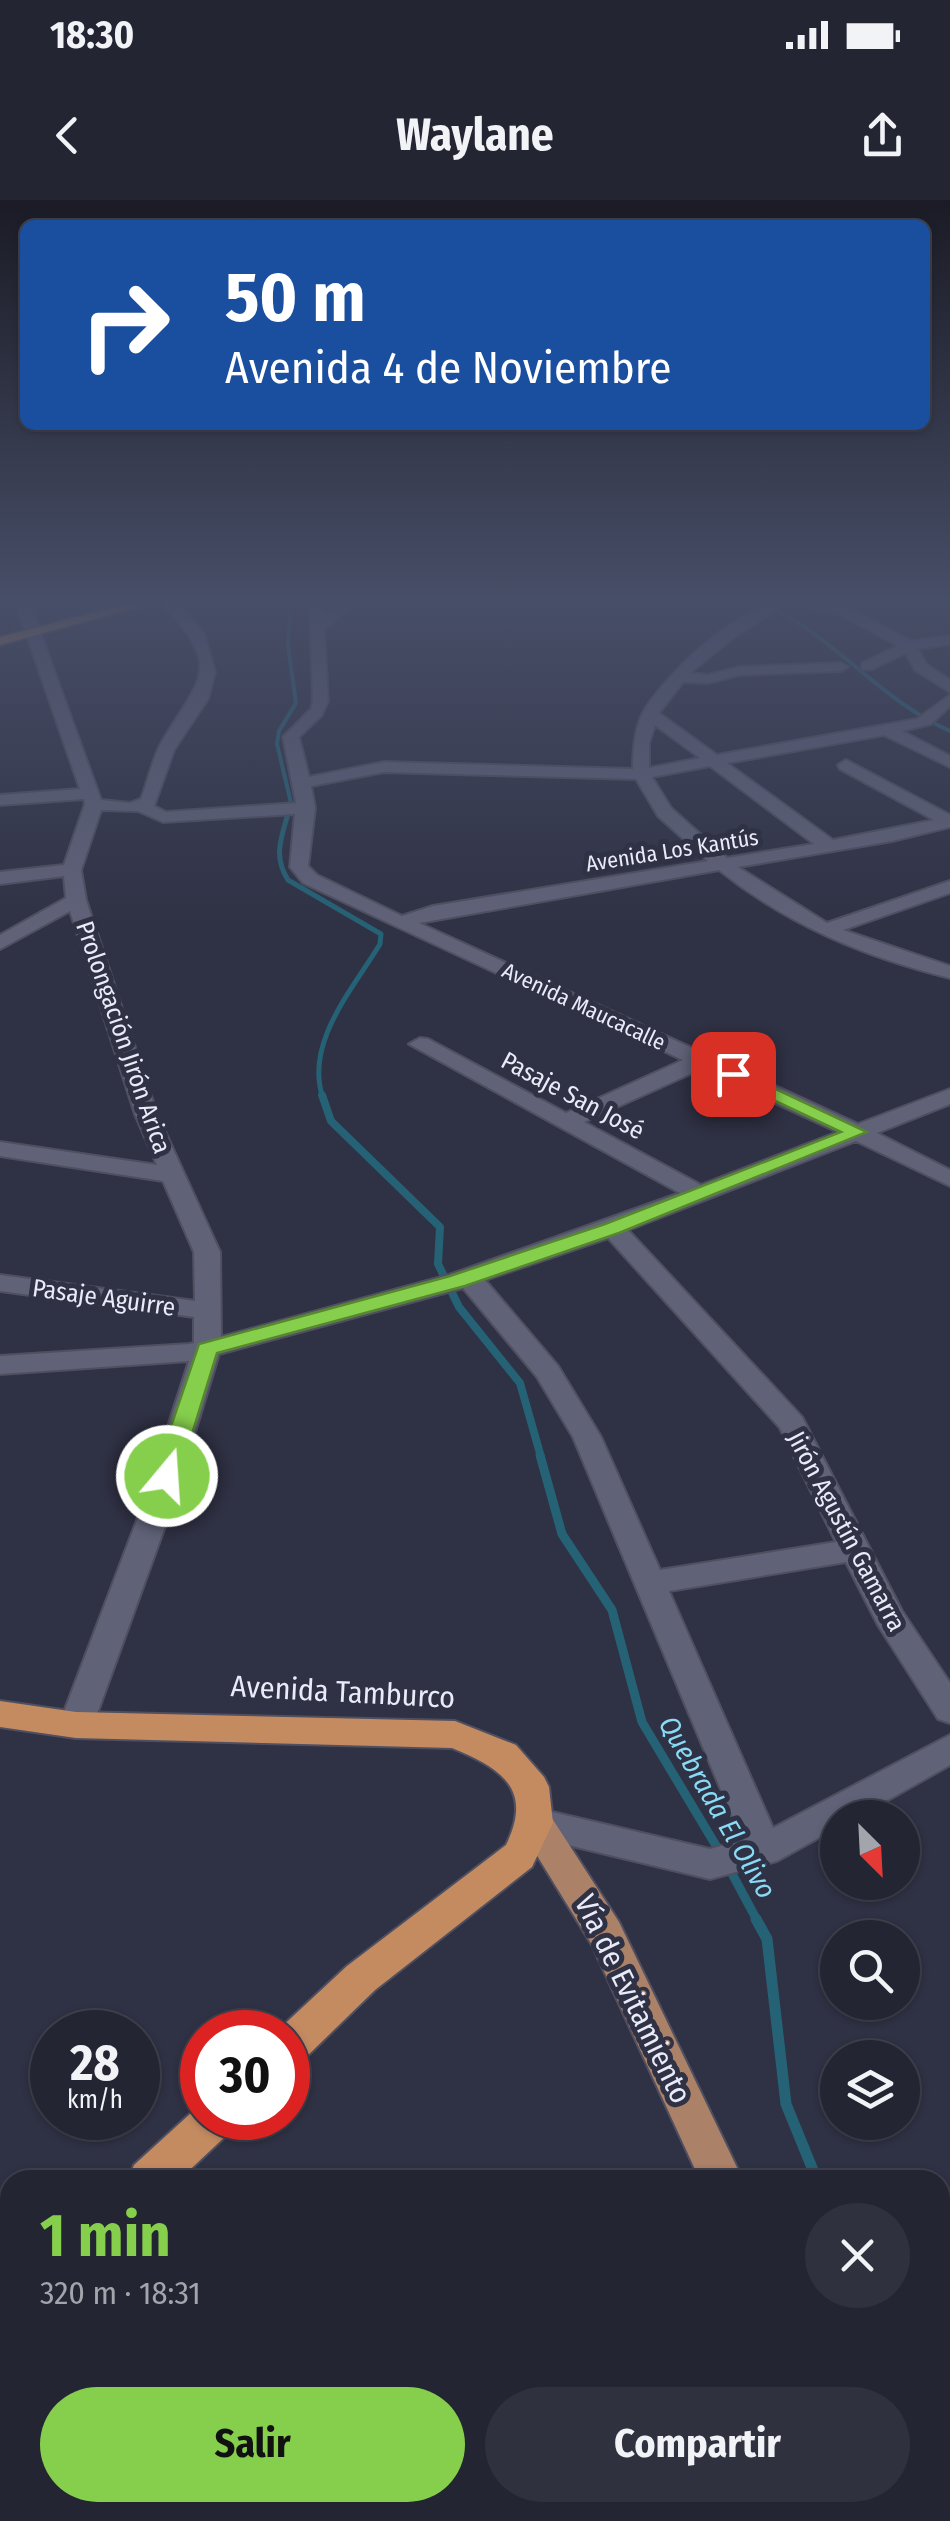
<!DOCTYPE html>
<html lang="es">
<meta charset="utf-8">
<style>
:root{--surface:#232533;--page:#2f313f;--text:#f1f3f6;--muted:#a3a5ac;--line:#40424e;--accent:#86cf4c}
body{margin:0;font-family:"Fira Sans Condensed",sans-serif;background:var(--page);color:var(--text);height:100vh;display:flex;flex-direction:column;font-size:38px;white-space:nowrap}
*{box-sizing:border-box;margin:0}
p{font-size:32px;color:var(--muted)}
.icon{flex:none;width:55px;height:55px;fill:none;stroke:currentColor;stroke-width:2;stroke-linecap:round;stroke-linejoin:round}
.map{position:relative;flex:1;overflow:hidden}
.panel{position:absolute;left:0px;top:1970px;width:950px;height:352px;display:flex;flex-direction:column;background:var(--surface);border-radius:30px 30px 0 0;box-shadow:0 2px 8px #0004,0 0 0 2px var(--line)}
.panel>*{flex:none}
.hud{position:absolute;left:20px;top:20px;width:910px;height:210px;border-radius:15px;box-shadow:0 2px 8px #0004,0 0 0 2px var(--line);background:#1a4fa0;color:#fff;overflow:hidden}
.needle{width:65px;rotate:156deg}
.fabs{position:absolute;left:820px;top:1600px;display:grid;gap:20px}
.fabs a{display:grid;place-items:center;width:100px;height:100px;border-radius:50%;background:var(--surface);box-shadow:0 2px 8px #0004,0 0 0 2px var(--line);font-size:50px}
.speed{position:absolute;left:30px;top:1810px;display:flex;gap:20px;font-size:50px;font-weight:700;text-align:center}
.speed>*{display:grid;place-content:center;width:130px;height:130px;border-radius:50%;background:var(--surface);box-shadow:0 2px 8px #0004,0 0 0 2px var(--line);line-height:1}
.speed small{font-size:25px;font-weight:400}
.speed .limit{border:15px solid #d22;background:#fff;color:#111}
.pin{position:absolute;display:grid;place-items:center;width:85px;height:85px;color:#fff;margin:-42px;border-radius:20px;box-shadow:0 5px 15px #0006}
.me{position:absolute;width:110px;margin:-55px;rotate:18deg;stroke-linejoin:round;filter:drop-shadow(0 0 8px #0008)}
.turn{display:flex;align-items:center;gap:35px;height:210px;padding:0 40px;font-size:45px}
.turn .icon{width:130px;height:130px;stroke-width:2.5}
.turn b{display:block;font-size:70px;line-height:85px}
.round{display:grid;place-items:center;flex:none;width:105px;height:105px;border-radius:52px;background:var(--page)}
.summary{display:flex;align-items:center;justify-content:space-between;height:170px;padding:0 40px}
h1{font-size:60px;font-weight:700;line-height:75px;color:var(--accent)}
.action{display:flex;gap:20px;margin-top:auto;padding:20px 40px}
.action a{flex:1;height:115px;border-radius:60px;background:var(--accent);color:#111;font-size:40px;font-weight:700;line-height:115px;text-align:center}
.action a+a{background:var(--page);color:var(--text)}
.status{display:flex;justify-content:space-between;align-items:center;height:70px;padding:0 50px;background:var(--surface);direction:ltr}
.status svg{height:28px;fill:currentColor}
header{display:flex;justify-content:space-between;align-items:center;height:130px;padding:0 40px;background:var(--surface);font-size:45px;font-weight:700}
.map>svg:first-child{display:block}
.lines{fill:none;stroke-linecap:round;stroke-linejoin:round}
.stream-far4{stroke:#256275;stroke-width:4}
.stream-far3{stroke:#256275;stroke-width:5}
.stream-far2{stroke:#256275;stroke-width:8}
.stream-far1{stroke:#256275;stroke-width:9}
.stream{stroke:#256275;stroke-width:11}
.minor-casing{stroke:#4f4f60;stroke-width:4}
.primary-casing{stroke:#4f4f60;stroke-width:4}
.trunk-casing{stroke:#4f4f60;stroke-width:4}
.minor{fill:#606278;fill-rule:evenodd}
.primary{fill:#ab8167;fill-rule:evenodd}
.trunk{fill:#c48b61;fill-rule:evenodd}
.route{fill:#86cf4c;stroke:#578731;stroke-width:2.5}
.labels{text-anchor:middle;stroke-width:10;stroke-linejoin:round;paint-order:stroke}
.far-street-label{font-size:22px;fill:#eaebf8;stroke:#2f3144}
.street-label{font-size:25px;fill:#eaebf8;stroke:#2f3144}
.water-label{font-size:28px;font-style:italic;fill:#89daf5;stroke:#2f3144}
.near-street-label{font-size:30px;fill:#eaebf8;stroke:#2f3144}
</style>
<div class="status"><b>18:30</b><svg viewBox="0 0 49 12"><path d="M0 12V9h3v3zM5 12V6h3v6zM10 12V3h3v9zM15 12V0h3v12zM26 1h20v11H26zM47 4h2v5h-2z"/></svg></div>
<header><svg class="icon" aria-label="back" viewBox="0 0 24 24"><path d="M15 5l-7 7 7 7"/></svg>Waylane<svg class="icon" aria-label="share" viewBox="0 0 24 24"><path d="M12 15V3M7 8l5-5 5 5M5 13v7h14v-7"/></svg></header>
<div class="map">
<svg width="950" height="2321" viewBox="0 0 950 2321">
<rect width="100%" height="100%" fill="#2f3144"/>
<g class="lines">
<g class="stream-far4">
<path d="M764,404C834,436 880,500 950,531"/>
<polyline points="286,620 291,603 277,544 279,531 296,503 288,446 291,404"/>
</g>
<path class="stream-far3" d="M287,617C280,641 274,658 288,680L381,734L380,744C353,789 304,843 323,898"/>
<polyline class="stream-far2" points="322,895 331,921 440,1027 438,1064 459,1107 520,1183 541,1257"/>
<g class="stream-far1">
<polyline points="540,1255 562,1334 612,1410 642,1522 721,1654"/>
<polyline points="728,1666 758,1722"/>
</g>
<g class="stream">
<polyline points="756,1719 767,1739 786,1904 817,1980"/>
<polyline points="940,2110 950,2120"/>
</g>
<defs>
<g id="minor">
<path d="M16,404H30L101,600L130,603L141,599C149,579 152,558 163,540C202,475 222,469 163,404H178L204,434L215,472L208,499L174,550L154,606L166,612L296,603L283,537L311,509L313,501L310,404H324L323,416L338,404H353L324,430L328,501L322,515L299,537L309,577L384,562L633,569C633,549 635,525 645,509C668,473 739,403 785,404L737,435L690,473L708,475L739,467L841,463L848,467L841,471L739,475L708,483L683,482L659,513L717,555L917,519L950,495V506L931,524L902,531L950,556V567L884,535L727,563L833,640L934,620L840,569L838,565L846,560L950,615V627L892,641L738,667L827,723L950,681V693L843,730L950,766V778C865,757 788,725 719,670L419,723L858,924L950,889V904L877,933L950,970V986L856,941L628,1030L802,1217L902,1411L950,1483V1523L938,1519L878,1425L846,1362L669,1391L773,1628L950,1535V1565L856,1618H838V1627L777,1661L710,1679L522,1634L517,1623L522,1612L535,1608L710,1649L742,1640L573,1237L537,1177L463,1088L219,1154L172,1307L93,1525L88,1534L76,1538L64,1534L59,1525L142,1307L189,1161L0,1174V1156L189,1144L194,1143V1117L0,1091V1075L195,1101L194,1052L163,981L0,956V942L157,965L135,914L70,711L0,749V735L66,698L64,676L0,684V672L64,665L85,604L84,599L0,605V595L80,589ZM655,525L700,558L649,568V543ZM710,566L814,644L727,658L671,608L652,577ZM384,572L636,579L658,616L708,661L433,706L402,716L317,675L308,666L315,608L311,586ZM101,610L138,611L163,622L295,614L290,667L303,683L683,860L566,913L428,839L420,838L409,844L680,993L449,1075L221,1137L220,1052L157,914L86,700L81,670ZM701,869L838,932L701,985L584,922ZM608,1038L780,1228L836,1342L660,1370L601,1237L558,1166L485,1080Z"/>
<polygon points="803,404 851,409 911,441 950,436 950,444 918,449 926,464 950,480 950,492 915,470 906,453 872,469 862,469 862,463 898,446 842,415"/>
</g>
<g id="primary">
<polygon points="535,1608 548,1612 619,1722 743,1980 700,1980 592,1745 517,1623 522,1612"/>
<polygon points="940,2222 950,2226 950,2279 940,2275"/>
</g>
<g id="trunk">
<polygon points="127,404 149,404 0,445 0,437"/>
<path d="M0,1501L76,1512L455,1521L516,1545L544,1577L549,1587L553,1623L532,1667L375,1790L302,1861L288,1866V1832H276L347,1766L506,1645C534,1588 500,1568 452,1548L76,1538L0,1527Z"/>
<polygon points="202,1903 202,1918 236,1918 230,1932 179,1980 128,1980 134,1965"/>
<polygon points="10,2089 10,2139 0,2144 0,2094"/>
</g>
</defs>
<use href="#minor" class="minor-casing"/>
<use href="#primary" class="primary-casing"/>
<use href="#trunk" class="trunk-casing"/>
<use href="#minor" class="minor"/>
<use href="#primary" class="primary"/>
<use href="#trunk" class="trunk"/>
</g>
<linearGradient id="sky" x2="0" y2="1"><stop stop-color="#1a1b25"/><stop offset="0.55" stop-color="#474e67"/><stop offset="1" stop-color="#474e67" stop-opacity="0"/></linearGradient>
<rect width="950" height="729" fill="url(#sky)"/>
<polygon class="route" points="733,869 867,932 619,1033 465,1086 217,1153 179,1276 167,1284 158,1282 154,1276 199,1144 450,1076 605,1024 841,932 727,878 727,871"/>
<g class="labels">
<g class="far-street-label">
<text transform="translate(672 650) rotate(-9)" y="8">Avenida Los Kantús</text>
<text transform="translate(584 806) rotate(25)" y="8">Avenida Maucacalle</text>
</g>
<g class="street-label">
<text transform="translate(124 837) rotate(71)" y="9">Prolongación Jirón Arica</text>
<text transform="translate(573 895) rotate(28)" y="9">Pasaje San José</text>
<text transform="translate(104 1097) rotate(8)" y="9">Pasaje Aguirre</text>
<text transform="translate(847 1331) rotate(62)" y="9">Jirón Agustín Gamarra</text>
</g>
<g class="water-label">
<text transform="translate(718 1607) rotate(60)" y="10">Quebrada El Olivo</text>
</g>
<g class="near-street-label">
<text transform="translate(343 1492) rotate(3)" y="10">Avenida Tamburco</text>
<text transform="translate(633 1799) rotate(64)" y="10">Vía de Evitamiento</text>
</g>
</g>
</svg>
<div class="fabs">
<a><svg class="needle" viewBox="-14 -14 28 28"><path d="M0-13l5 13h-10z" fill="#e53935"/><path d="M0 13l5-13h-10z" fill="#a3a5ac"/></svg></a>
<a><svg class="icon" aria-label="search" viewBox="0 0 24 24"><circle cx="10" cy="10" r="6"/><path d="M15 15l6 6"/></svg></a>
<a><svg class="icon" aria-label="layers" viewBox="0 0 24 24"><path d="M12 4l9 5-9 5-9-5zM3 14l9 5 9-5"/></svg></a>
</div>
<div class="speed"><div>28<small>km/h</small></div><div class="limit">30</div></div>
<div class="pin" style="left:733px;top:874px;background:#d93025"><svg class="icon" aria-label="arrive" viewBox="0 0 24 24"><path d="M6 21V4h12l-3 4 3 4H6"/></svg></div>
<svg class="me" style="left:167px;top:1276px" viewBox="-20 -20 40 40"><circle r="17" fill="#86cf4c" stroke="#fff" stroke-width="3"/><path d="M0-11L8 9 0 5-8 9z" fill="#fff"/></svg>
<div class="hud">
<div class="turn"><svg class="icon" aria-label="right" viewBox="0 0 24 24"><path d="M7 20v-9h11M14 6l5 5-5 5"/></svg><div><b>50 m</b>Avenida 4 de Noviembre</div></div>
</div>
<section class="panel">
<div class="summary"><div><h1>1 min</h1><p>320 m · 18:31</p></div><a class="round"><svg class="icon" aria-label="close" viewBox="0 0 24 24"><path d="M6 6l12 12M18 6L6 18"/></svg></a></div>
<div class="action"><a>Salir</a><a>Compartir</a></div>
</section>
</div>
